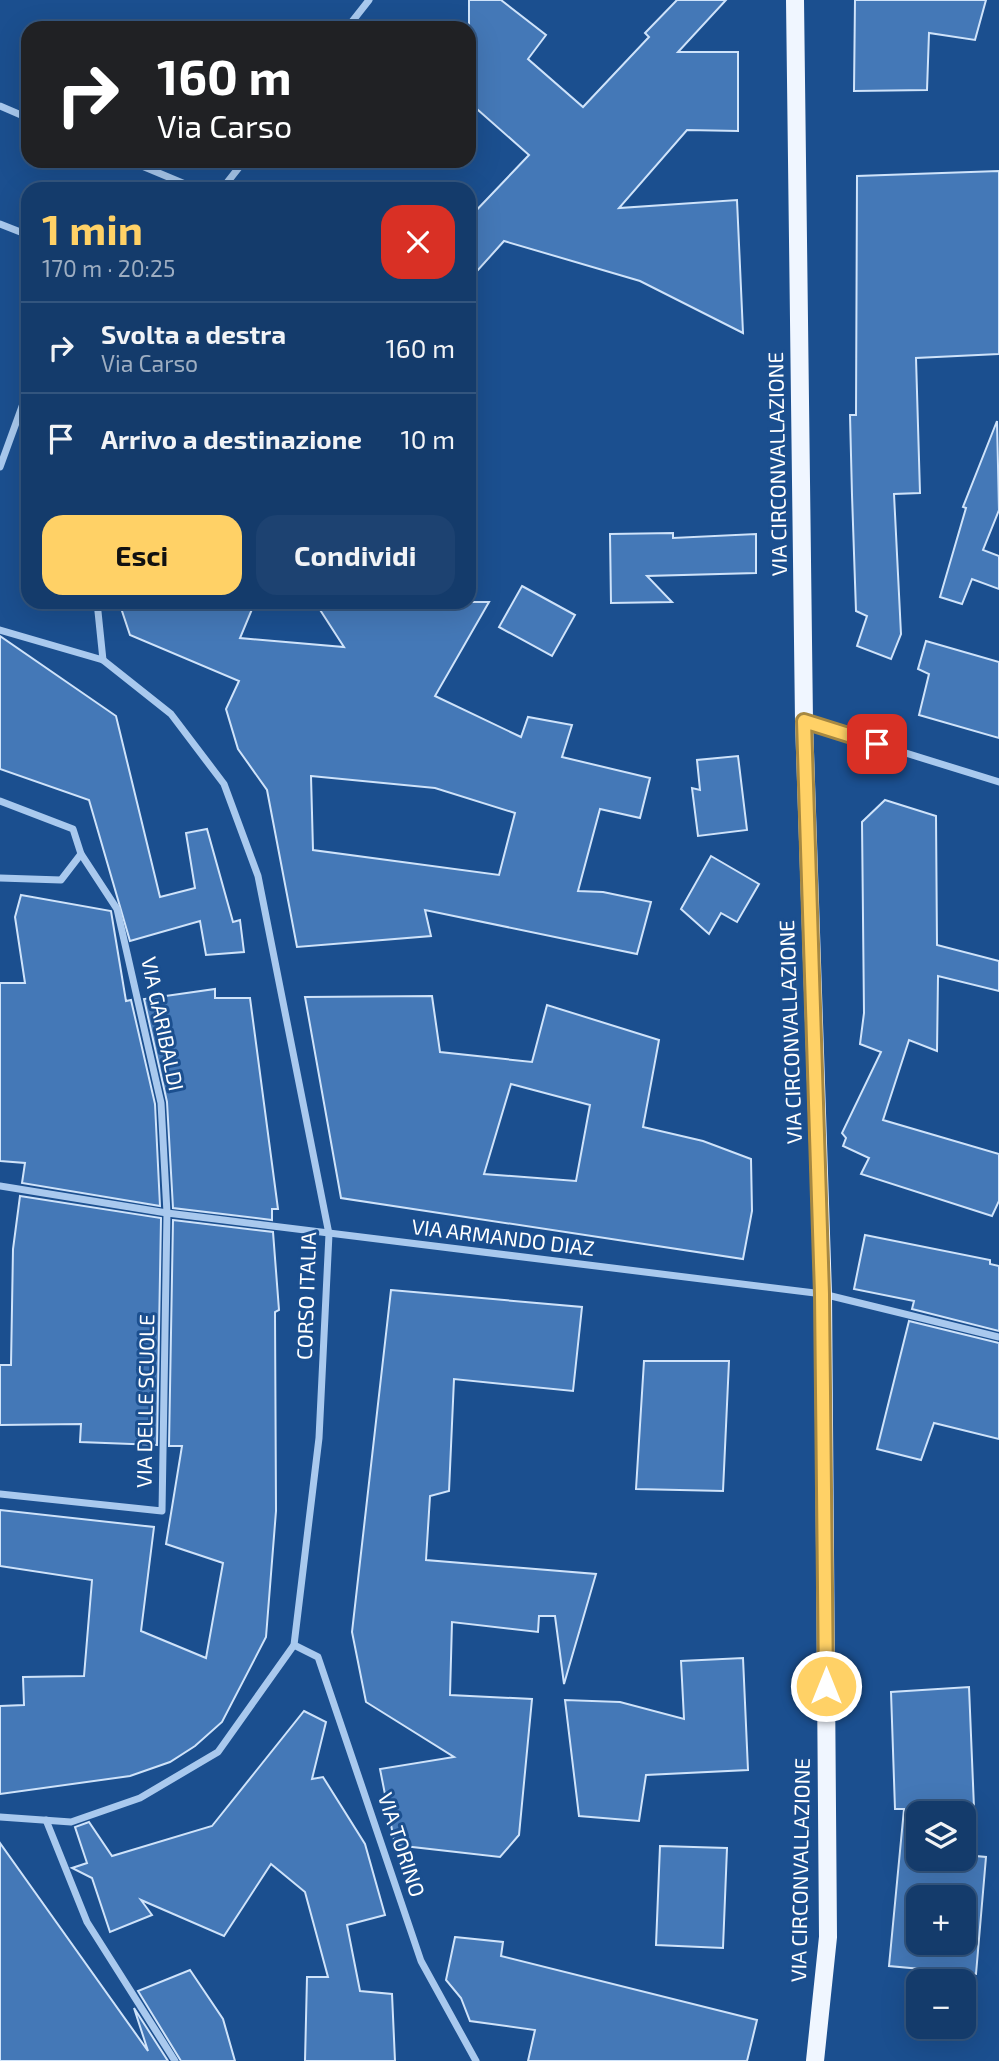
<!DOCTYPE html>
<html lang="it">
<meta charset="utf-8">
<style>
:root{--surface:#143b6b;--page:#1d4271;--text:#f1f3f6;--muted:#9dadc1;--line:#33557e;--accent:#ffd166}
body{margin:0;font-family:"Exo 2",sans-serif;background:var(--page);color:var(--text);height:100vh;display:flex;flex-direction:column;font-size:26px;white-space:nowrap}
*{box-sizing:border-box;margin:0}
p{font-size:23px;color:var(--muted)}
.icon{flex:none;width:38px;height:38px;fill:none;stroke:currentColor;stroke-width:2;stroke-linecap:round;stroke-linejoin:round}
.map{position:relative;flex:1;overflow:hidden}
.sheet{position:absolute;left:21px;top:182px;width:455px;height:427px;display:flex;flex-direction:column;background:var(--surface);border-radius:21px;box-shadow:0 7px 28px #0002,0 0 0 2px var(--line)}
.sheet>*{flex:none}
.banner{position:absolute;left:21px;top:21px;width:455px;height:147px;border-radius:21px;box-shadow:0 7px 28px #0002,0 0 0 2px var(--line);background:#202124;color:#fff;overflow:hidden}
.tools{position:absolute;left:906px;top:1801px;display:grid;gap:14px}
.tools a{display:grid;place-items:center;width:70px;height:70px;border-radius:14px;background:var(--surface);box-shadow:0 7px 28px #0002,0 0 0 2px var(--line);font-size:35px}
.pin{position:absolute;display:grid;place-items:center;width:60px;height:60px;color:#fff;margin:-30px;border-radius:14px;box-shadow:0 4px 10px #0006}
.me{position:absolute;width:77px;margin:-38px;rotate:0deg;stroke-linejoin:round;filter:drop-shadow(0 0 5px #0008)}
.turn{display:flex;align-items:center;gap:24px;height:147px;padding:0 21px;font-size:32px}
.turn .icon{width:91px;height:91px;stroke-width:2.5}
.turn b{display:block;font-size:49px;line-height:60px}
.round{display:grid;place-items:center;flex:none;width:74px;height:74px;border-radius:21px;background:var(--page)}
.head{display:flex;align-items:center;justify-content:space-between;height:119px;padding:0 21px}
h1{font-size:42px;font-weight:700;line-height:52px;color:var(--accent)}
.action{display:flex;gap:14px;margin-top:auto;padding:14px 21px}
.action a{flex:1;height:80px;border-radius:21px;background:var(--accent);color:#111;font-size:28px;font-weight:700;line-height:80px;text-align:center}
.action a+a{background:var(--page);color:var(--text)}
ul{padding:0;list-style:none}
li{display:flex;align-items:center;gap:21px;height:91px;padding:0 21px;border-top:2px solid var(--line)}
li div{flex:1}
li b{display:block;font-size:26px}
li em{font-style:normal}
.map>svg:first-child{display:block}
.building{fill:#4478b7;stroke:#cfe3fa;stroke-width:2;fill-rule:evenodd}
.lines{fill:none;stroke-linecap:round;stroke-linejoin:round}
.minor{stroke:#a9c9ee;stroke-width:7}
.primary{stroke:#f0f6ff;stroke-width:18}
.route-casing{stroke:#a68842;stroke-width:18}
.route{stroke:#ffd166;stroke-width:12}
.labels{text-anchor:middle;stroke-width:6;stroke-linejoin:round;paint-order:stroke}
.street-label{font-size:21px;fill:#fff;stroke:#1b4f8f}
</style>
<div class="map">
<svg width="999" height="2061" viewBox="0 0 999 2061">
<rect width="100%" height="100%" fill="#1b4f8f"/>
<g class="building">
<polygon points="469,0 501,0 546,35 528,59 583,107 649,37 645,33 677,0 726,0 678,52 738,52 738,131 687,130 619,208 737,200 743,333 640,281 504,241 469,280 469,218 529,155 469,102"/>
<polygon points="855,0 986,0 975,40 929,33 927,90 854,91"/>
<polygon points="999,171 999,354 916,358 920,493 894,494 901,634 891,659 857,646 867,616 856,611 852,495 850,415 856,415 857,176"/>
<polygon points="997,421 999,510 983,550 999,556 999,589 972,579 962,604 940,597 966,508 963,507"/>
<polygon points="673,533 673,538 756,534 756,573 647,576 672,602 611,603 610,534"/>
<polygon points="522,586 575,615 552,656 499,627"/>
<path d="M119,602H255L240,638L344,647L315,602H489L435,696L521,737L528,717L572,725L562,757L650,778L640,818L600,809L578,891L603,892L651,902L637,954L425,910L431,936L297,947L267,790L238,749L226,709L239,681L130,635ZM311,776L435,788L515,813L499,875L313,850Z"/>
<polygon points="0,636 116,716 160,897 195,888 186,833 207,829 233,922 240,920 244,952 206,955 200,921 130,941 89,800 0,769"/>
<polygon points="926,641 999,662 999,738 919,715 929,674 918,669"/>
<polygon points="738,756 747,830 698,836 692,788 700,790 697,760"/>
<polygon points="885,800 936,816 937,945 999,961 999,991 938,976 937,1051 909,1040 883,1120 999,1154 999,1201 992,1216 861,1174 869,1158 843,1146 846,1138 842,1133 881,1052 860,1044 864,1013 862,822"/>
<polygon points="711,856 759,884 737,922 721,913 709,934 681,909"/>
<polygon points="21,895 111,911 126,1001 131,1000 155,1104 160,1206 22,1183 25,1163 0,1161 0,983 25,983 15,917"/>
<polygon points="215,989 215,998 250,998 278,1209 272,1209 272,1220 173,1208 167,1102 144,999"/>
<path d="M432,996L440,1052L532,1062L547,1005L659,1040L643,1127L703,1141L751,1159L752,1211L743,1259L341,1198L305,997ZM511,1084L590,1105L576,1181L484,1174Z"/>
<polygon points="20,1196 161,1218 157,1445 80,1442 81,1424 0,1425 0,1365 11,1365 13,1249"/>
<polygon points="173,1220 273,1232 279,1310 275,1312 276,1511 266,1637 222,1722 195,1746 170,1762 130,1776 0,1794 0,1706 24,1705 23,1677 84,1676 92,1580 0,1566 0,1510 154,1527 141,1631 206,1658 223,1563 166,1544 182,1446 169,1446"/>
<polygon points="865,1235 990,1260 990,1264 999,1266 999,1331 912,1309 914,1301 854,1289"/>
<polygon points="391,1290 582,1307 573,1391 454,1379 449,1491 430,1496 426,1560 596,1574 564,1684 555,1616 539,1616 538,1632 452,1622 450,1695 532,1699 519,1835 500,1857 395,1845 380,1769 454,1757 366,1702 352,1632"/>
<polygon points="909,1321 999,1343 999,1439 934,1423 921,1460 877,1449"/>
<polygon points="644,1361 729,1361 723,1491 636,1489"/>
<polygon points="743,1658 748,1770 646,1775 639,1821 579,1816 565,1700 620,1702 684,1719 681,1661"/>
<path d="M969,1687L976,1856L986,1857L976,1974L889,1966L904,1809H895L891,1692ZM919,1813H964V1858H919ZM919,1897H964V1942H919Z"/>
<polygon points="304,1711 326,1722 312,1779 323,1777 365,1844 385,1915 347,1925 360,1991 392,1994 395,2061 305,2061 307,1977 328,1977 305,1892 271,1864 224,1936 141,1900 152,1915 110,1932 92,1878 72,1868 87,1863 75,1827 89,1822 112,1856 212,1826"/>
<polygon points="0,1843 148,2051 134,2008 168,2061 0,2061"/>
<polygon points="660,1846 727,1848 723,1948 656,1945"/>
<polygon points="455,1937 503,1942 501,1956 757,2020 747,2061 528,2061 535,2030 470,2021 461,1998 446,1980"/>
<polygon points="190,1970 223,2019 235,2061 181,2061 138,1991"/>
</g>
<g class="lines">
<g class="minor">
<polyline points="347,28 369,0"/>
<polyline points="0,106 28,118"/>
<polyline points="130,161 197,189"/>
<polyline points="222,189 244,161"/>
<polyline points="0,224 28,235"/>
<polyline points="0,467 28,390"/>
<polyline points="97,602 103,660"/>
<polyline points="0,630 103,660 171,714 224,784 258,876 329,1234 319,1438 294,1645 218,1752 140,1798 71,1822 0,1817"/>
<polyline points="806,722 999,782"/>
<polyline points="0,801 73,829 81,854 61,880 0,878"/>
<polyline points="0,1186 167,1213 823,1294 999,1337"/>
<polyline points="0,1494 162,1511 167,1213 161,1103 117,909 81,854"/>
<polyline points="294,1645 318,1657 421,1961 476,2061"/>
<polyline points="46,1820 87,1922 175,2061"/>
</g>
<polyline class="primary" points="795,0 804,721 823,1294 828,1937 815,2061"/>
</g>
<g class="lines">
<defs>
<polyline id="route" points="826,1686 822,1294 804,721 877,744"/>
</defs>
<use href="#route" class="route-casing"/>
<use href="#route" class="route"/>
</g>
<g class="labels">
<g class="street-label">
<text transform="translate(778 464) rotate(-91)" y="7">VIA CIRCONVALLAZIONE</text>
<text transform="translate(162 1024) rotate(78)" y="7">VIA GARIBALDI</text>
<text transform="translate(791 1032) rotate(-92)" y="7">VIA CIRCONVALLAZIONE</text>
<text transform="translate(503 1238) rotate(7)" y="7">VIA ARMANDO DIAZ</text>
<text transform="translate(307 1296) rotate(-88)" y="7">CORSO ITALIA</text>
<text transform="translate(146 1401) rotate(-89)" y="7">VIA DELLE SCUOLE</text>
<text transform="translate(401 1845) rotate(72)" y="7">VIA TORINO</text>
<text transform="translate(801 1870) rotate(-89)" y="7">VIA CIRCONVALLAZIONE</text>
</g>
</g>
</svg>
<div class="tools">
<a><svg class="icon" aria-label="layers" viewBox="0 0 24 24"><path d="M12 4l9 5-9 5-9-5zM3 14l9 5 9-5"/></svg></a>
<a>+</a>
<a>−</a>
</div>
<div class="pin" style="left:877px;top:744px;background:#d93025"><svg class="icon" aria-label="arrive" viewBox="0 0 24 24"><path d="M6 21V4h12l-3 4 3 4H6"/></svg></div>
<svg class="me" style="left:826px;top:1686px" viewBox="-20 -20 40 40"><circle r="17" fill="#ffd166" stroke="#fff" stroke-width="3"/><path d="M0-11L8 9 0 5-8 9z" fill="#fff"/></svg>
<div class="banner">
<div class="turn"><svg class="icon" aria-label="right" viewBox="0 0 24 24"><path d="M7 20v-9h11M14 6l5 5-5 5"/></svg><div><b>160 m</b>Via Carso</div></div>
</div>
<section class="sheet">
<div class="head"><div><h1>1 min</h1><p>170 m · 20:25</p></div><a class="round" style="background:#d93025;color:#fff"><svg class="icon" aria-label="close" viewBox="0 0 24 24"><path d="M6 6l12 12M18 6L6 18"/></svg></a></div>
<ul>
<li><svg class="icon" aria-label="right" viewBox="0 0 24 24"><path d="M7 20v-9h11M14 6l5 5-5 5"/></svg><div><b>Svolta a destra</b><p>Via Carso</p></div><em>160 m</em></li>
<li><svg class="icon" aria-label="arrive" viewBox="0 0 24 24"><path d="M6 21V4h12l-3 4 3 4H6"/></svg><div><b>Arrivo a destinazione</b></div><em>10 m</em></li>
</ul>
<div class="action"><a>Esci</a><a>Condividi</a></div>
</section>
</div>
